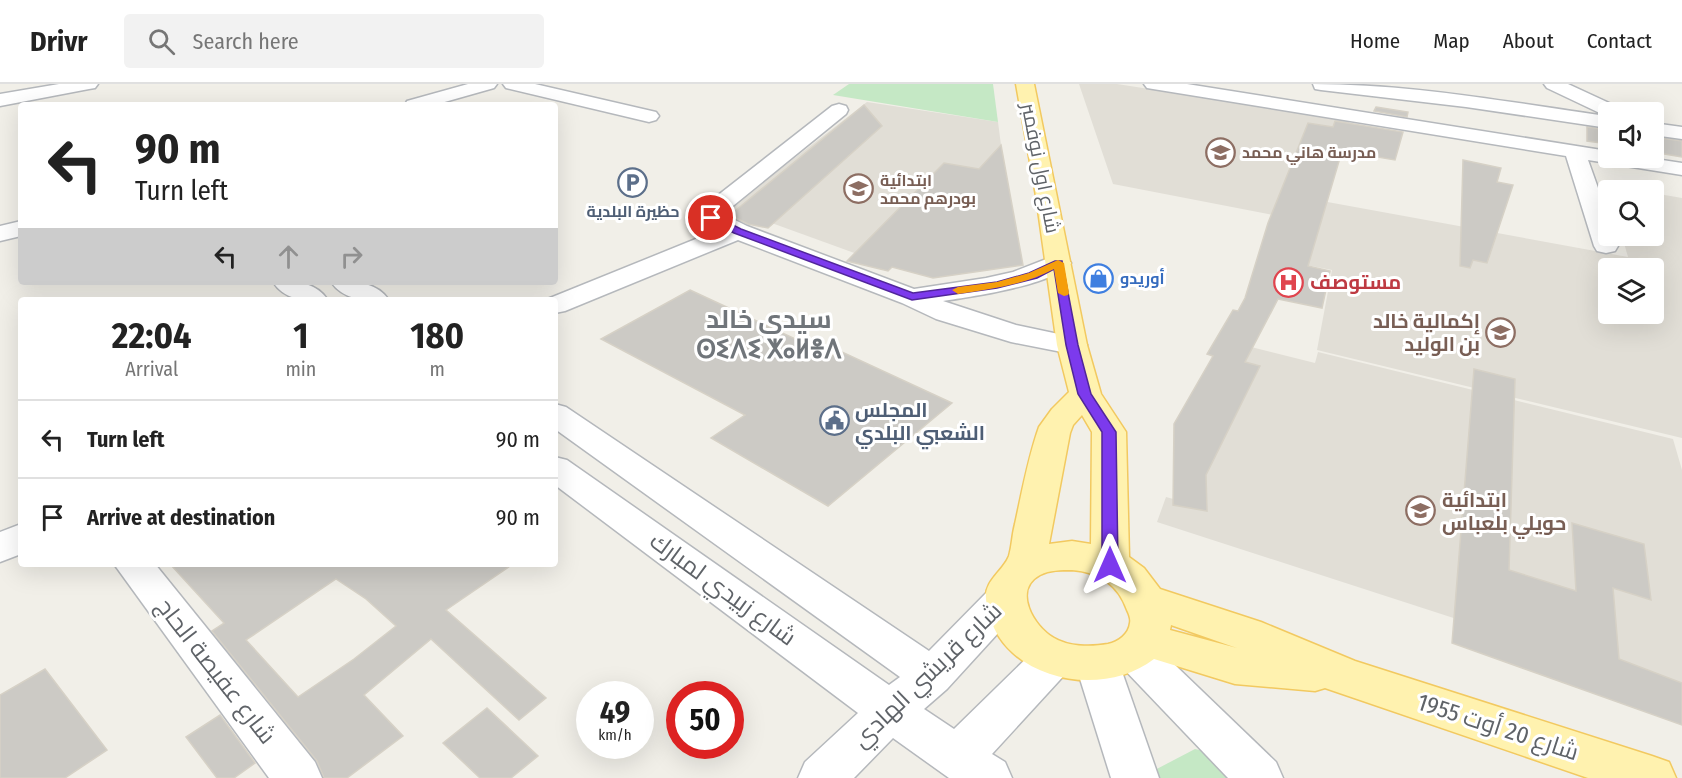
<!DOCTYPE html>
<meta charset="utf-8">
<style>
:root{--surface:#fff;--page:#f2f2f2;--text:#222;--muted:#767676;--line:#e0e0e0}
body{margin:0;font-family:"Fira Sans Condensed",Cairo,"Noto Sans Tifinagh",sans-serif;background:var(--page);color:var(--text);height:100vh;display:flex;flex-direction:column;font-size:22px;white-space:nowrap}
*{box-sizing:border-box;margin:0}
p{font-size:20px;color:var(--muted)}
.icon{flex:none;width:33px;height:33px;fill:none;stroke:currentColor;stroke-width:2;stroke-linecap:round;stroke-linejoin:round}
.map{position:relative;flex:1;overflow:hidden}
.panel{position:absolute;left:18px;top:213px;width:540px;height:270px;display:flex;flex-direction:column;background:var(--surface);border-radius:6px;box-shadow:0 6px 24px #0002}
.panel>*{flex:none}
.guide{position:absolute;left:18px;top:18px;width:540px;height:183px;border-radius:6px;box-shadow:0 6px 24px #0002;background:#fff;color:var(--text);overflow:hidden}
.controls{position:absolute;left:1598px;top:18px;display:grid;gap:12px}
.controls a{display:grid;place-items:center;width:66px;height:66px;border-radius:6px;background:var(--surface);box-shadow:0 6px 24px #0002;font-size:30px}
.speed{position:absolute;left:576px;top:597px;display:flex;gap:12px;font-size:30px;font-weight:700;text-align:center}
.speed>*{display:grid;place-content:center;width:78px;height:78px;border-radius:50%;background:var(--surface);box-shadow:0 6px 24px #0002;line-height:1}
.speed small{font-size:15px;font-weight:400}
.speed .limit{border:9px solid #d22;background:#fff;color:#111}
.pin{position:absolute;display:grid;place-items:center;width:51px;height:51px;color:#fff;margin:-26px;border:3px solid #fff;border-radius:50%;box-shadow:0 2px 6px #0007}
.me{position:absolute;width:66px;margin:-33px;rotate:0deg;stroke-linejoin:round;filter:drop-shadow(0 0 4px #0008)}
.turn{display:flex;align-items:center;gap:21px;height:126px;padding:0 18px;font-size:27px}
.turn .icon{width:78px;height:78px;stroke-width:2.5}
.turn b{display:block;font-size:42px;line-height:51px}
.lanes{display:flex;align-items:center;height:57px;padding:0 18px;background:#0003;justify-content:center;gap:30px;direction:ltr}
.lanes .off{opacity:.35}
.eta{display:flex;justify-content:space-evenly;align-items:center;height:102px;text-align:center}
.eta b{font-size:36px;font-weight:700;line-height:42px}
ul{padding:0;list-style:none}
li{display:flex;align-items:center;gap:18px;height:78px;padding:0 18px;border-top:2px solid var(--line)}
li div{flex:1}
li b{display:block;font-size:22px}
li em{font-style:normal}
header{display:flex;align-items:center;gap:36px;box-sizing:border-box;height:84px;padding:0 30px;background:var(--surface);border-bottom:2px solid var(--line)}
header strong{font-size:28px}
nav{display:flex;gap:33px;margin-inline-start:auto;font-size:21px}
.search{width:420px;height:54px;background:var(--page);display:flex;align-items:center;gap:15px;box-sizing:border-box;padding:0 21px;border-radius:6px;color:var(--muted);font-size:22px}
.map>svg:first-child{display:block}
.education{fill:#e1ded6;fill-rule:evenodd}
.green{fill:#c5e8c5}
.building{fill:#cccac5;stroke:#d6d1c6;stroke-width:1.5;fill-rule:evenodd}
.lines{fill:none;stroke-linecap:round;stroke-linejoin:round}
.minor-casing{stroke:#b5b8bc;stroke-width:3}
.major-casing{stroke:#f2c960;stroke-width:3}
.minor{fill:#fff;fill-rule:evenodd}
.major{fill:#fff2af;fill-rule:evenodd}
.route{fill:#7c3aed;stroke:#51269a;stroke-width:1.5}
.slow{fill:#f59e0b}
.labels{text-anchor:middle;stroke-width:6;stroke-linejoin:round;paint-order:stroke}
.far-education-label{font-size:16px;font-weight:bold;fill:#785e54;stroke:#fff;text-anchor:start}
.far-service-label{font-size:16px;font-weight:bold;fill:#4e5e75;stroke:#fff}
.far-shop-label{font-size:16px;font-weight:bold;fill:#366cbe;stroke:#fff;text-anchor:start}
.street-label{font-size:20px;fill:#5f6368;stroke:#fff}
.health-label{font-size:20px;font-weight:bold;fill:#be3a42;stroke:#fff;text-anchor:start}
.education-label{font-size:20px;font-weight:bold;fill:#785e54;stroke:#fff;text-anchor:end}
.service-label{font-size:20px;font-weight:bold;fill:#4e5e75;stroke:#fff;text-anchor:start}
.near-street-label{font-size:24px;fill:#5f6368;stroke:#fff}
.district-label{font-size:26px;font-weight:bold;fill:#70757a;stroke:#fff}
</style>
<header>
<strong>Drivr</strong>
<div class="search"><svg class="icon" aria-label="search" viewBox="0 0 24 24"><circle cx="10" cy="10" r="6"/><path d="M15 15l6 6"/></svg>Search here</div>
<nav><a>Home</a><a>Map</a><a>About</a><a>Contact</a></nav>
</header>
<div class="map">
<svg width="1682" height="694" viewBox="0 0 1682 694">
<rect width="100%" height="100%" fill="#f1efe8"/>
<g class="education">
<path d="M1079,0H1117L1350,36L1322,117L1628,173L1622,152H1653V109L1682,114V354L1317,266L1332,186L1259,172L1273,131L1113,100ZM1608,184H1653V230H1608Z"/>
<polygon points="867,18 998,38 1001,61 893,183 730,124"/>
<polygon points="1223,256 1315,279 1318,268 1673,355 1682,386 1682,608 1157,438 1166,413 1177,416"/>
</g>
<g class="green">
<polygon points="849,0 993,0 998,38 833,11"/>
<polygon points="1195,665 1222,671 1239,694 1151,694 1151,688"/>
</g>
<g class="building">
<polygon points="864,21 882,42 768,144 748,140 730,131"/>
<polygon points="1376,23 1408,28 1407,33 1374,27"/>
<polygon points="1335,37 1403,48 1395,76 1342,67 1308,182 1330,187 1322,224 1278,215 1245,278 1260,282 1206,391 1207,427 1173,421 1174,340 1213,272 1207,270 1233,226 1238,227 1245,214 1268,139 1308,39 1333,43"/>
<polygon points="1587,43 1608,46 1608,60 1587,57"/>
<polygon points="1653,53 1682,57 1682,73 1653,68"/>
<polygon points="1001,61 1023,181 933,194 892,183 888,187 847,177 944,79 979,85"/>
<polygon points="1463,76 1501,84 1497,98 1513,101 1487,179 1473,176 1470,184 1460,182"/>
<polygon points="690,206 832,272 840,267 952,319 828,422 711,354 745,331 601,255"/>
<polygon points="1474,285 1515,295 1509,486 1576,507 1572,439 1644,460 1651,516 1613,504 1619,575 1682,599 1682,641 1452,559"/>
<path d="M170,480H513L446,526L546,614L519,636L431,555L364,611L403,652L347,694H324L317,677L212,547L224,539ZM336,495L366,515L396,542L354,575L298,613L246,556Z"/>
<polygon points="45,585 107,666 65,694 0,694 0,611"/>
<polygon points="487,624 538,672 511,694 480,694 443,659"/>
<polygon points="220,631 255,679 234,694 217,694 186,653"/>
</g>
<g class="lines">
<defs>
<g id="minor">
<polygon points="59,0 98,0 95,4 89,5 0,22 0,10"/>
<polygon points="468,0 497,0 494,4 434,21 405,21 407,17"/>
<polygon points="503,0 535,0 656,28 659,32 656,36 649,38 506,4"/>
<polygon points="1144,0 1187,0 1608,67 1608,74 1649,74 1682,79 1682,91 1588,76 1608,132 1608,152 1615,152 1618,162 1615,167 1606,169 1597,167 1594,162 1566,72 1153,5 1147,4"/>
<path d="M1313,0C1411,0 1509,18 1606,32L1547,4L1544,0H1568L1620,24L1623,28H1608V44L1466,23L1321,6L1315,5Z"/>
<path d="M839,20L846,22L848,26L846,30L723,130L747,142L914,205L986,194L1013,188L1049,174L1058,171L1067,174L1071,179C1055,201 970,213 943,217L1016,241L1082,255L1087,261L1082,267L1072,270L1011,258L936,235L902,219L738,156L565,227L555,229V216H545L718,146L699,136L695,131L699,126L832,22Z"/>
<polygon points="1653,39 1682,43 1682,55 1653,51"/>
<polygon points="21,137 21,152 0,157 0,142"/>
<path d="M273,198C294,198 314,196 328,216C306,216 286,218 273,198Z"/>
<path d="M331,198C352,198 375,196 389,216C367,216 345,218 331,198Z"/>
<polygon points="555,320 566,323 929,567 992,503 1006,498 1020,503 1026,514 1020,525 947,605 924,625 954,645 1039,562 1054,556 1069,562 1075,574 1069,586 992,670 1005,678 1012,694 949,694 893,654 854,694 798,694 805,678 858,629 555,401 555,373 567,376 889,601 900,593 555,345"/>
<polygon points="21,440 21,470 0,478 0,448"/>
<polygon points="114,480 155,480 315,678 322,694 269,694"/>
<polygon points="1135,552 1150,557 1276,678 1283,694 1228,694 1120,581 1114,569 1120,557"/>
<polygon points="1098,564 1113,569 1120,582 1159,694 1111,694 1076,582 1083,569"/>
</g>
<path id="major" d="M1016,0H1034L1087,261L1101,310L1126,348L1129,473L1144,484L1160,505L1261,538L1355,577L1652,672L1669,678L1676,694H1588L1325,604L1315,607L1235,600L1154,575C1098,618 994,594 986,515C984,497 1003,487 1009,472C1012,462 1012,451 1015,440C1022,408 1028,374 1039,343L1052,325L1069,308L1057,261L1036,112ZM1082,331L1092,348L1091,460L1072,457L1049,460L1070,349L1073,341ZM1072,486C1098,488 1118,500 1127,526C1129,530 1131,535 1130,539C1129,550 1118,558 1108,560C1091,563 1069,563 1054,554C1034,543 1012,506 1040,491C1050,486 1061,486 1072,486ZM1171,541L1231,562L1237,564L1170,546Z"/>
</defs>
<use href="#minor" class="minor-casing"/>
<use href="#major" class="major-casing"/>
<use href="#minor" class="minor"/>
<use href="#major" class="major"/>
</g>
<polygon class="route" points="708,132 715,132 741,145 913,209 997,198 1029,189 1055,177 1062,177 1078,261 1091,310 1116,348 1118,481 1115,485 1104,485 1102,481 1102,348 1078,310 1066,261 1054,185 1037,194 997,204 912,216 734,149 708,136"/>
<path class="slow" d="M1058,176L1064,179L1069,209L1068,211L1064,212L1058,209L1054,185C1024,201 991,205 958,210L952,206L958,203L997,198L1029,189Z"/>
<defs>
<symbol id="school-ring" viewBox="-11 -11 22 22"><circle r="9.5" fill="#fff" stroke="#8d6e63" stroke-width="1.5"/><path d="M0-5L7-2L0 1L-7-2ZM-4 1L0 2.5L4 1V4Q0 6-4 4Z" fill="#8d6e63"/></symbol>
<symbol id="parking-ring" viewBox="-11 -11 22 22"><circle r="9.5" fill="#fff" stroke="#5c6f8a" stroke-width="1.5"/><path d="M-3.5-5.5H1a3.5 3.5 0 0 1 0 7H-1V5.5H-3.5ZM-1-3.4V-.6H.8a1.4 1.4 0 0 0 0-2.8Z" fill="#5c6f8a"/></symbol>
<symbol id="shop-ring" viewBox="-11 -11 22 22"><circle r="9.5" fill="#fff" stroke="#3f7fe0" stroke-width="1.5"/><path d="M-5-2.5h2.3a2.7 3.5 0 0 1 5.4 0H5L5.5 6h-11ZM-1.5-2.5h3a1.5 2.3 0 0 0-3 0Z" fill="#3f7fe0"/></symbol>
<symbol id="hospital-ring" viewBox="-11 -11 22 22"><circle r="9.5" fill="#fff" stroke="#e0444e" stroke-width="1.5"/><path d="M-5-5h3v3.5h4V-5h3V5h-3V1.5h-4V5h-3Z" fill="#e0444e"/></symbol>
<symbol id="civic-ring" viewBox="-11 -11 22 22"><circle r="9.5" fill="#fff" stroke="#5c6f8a" stroke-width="1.5"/><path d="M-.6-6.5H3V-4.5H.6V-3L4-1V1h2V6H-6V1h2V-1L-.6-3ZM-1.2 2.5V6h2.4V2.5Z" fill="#5c6f8a"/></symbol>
</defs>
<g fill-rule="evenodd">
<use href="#school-ring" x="1204" y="52" width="33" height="33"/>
<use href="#parking-ring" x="616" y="82" width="33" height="33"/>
<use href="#school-ring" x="842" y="88" width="33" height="33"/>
<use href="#shop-ring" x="1082" y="178" width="33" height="33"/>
<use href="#hospital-ring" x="1272" y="182" width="33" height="33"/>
<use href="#school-ring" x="1484" y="232" width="33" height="33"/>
<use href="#civic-ring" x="818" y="320" width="33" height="33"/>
<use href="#school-ring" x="1404" y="410" width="33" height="33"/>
</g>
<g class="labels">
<g class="far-education-label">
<text x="1242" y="74">مدرسة هاني محمد</text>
<text x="880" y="102">ابتدائية<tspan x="880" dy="18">بودرهم محمد</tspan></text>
</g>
<g class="far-service-label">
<text x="633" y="133">حظيرة البلدية</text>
</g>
<g class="far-shop-label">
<text x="1120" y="200">أوريدو</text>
</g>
<g class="street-label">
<text transform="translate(1041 84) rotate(79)" y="7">شارع اول نوفمبر</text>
</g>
<g class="health-label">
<text x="1310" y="205">مستوصف</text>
</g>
<g class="education-label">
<text x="1480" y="244">إكمالية خالد<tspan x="1480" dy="23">بن الوليد</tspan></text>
<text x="1442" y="423" text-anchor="start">ابتدائية<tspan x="1442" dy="23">حويلي بلعباس</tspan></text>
</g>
<g class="service-label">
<text x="855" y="333">المجلس<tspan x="855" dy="23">الشعبي البلدي</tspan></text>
</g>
<g class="near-street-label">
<text transform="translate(723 505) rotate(36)" y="8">شارع زبيدي لمبارك</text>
<text transform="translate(216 587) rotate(52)" y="8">شارع عفيصة الحاج</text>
<text transform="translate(927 591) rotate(-44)" y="8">شارع قريشي الهادي</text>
<text transform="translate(1498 643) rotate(18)" y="8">شارع 20 أوت 1955</text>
</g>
<g class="district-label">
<text x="769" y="244">سيدي خالد<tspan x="769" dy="30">ⵙⵉⴷⵉ ⵅⴰⵍⴻⴷ</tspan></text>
</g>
</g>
</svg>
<div class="controls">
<a><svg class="icon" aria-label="sound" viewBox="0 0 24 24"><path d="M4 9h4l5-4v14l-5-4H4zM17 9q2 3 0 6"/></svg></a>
<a><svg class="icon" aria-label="search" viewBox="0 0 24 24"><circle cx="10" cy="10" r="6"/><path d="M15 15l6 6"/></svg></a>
<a><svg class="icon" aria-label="layers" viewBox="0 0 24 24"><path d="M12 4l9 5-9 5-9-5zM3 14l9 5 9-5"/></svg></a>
</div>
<div class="speed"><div>49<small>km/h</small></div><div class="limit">50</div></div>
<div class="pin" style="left:711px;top:134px;background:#d93025"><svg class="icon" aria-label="arrive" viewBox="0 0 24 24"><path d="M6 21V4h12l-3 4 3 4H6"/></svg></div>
<svg class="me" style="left:1110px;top:481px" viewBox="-20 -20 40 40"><path d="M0-17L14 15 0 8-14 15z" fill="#7c3aed" stroke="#fff" stroke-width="4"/></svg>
<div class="guide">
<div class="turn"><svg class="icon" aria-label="left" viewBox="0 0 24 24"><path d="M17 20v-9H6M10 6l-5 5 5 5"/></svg><div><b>90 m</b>Turn left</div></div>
<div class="lanes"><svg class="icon" aria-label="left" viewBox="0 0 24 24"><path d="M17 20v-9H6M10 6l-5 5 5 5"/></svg><svg class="icon off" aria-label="ahead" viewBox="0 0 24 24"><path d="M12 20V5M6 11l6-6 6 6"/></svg><svg class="icon off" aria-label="right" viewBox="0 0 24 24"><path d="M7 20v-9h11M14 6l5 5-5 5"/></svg></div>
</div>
<section class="panel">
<div class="eta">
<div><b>22:04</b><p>Arrival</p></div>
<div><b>1</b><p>min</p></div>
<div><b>180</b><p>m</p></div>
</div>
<ul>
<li><svg class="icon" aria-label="left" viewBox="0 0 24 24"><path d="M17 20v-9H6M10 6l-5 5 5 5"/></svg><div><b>Turn left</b></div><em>90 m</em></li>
<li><svg class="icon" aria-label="arrive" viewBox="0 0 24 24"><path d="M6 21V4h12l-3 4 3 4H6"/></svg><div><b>Arrive at destination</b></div><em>90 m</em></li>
</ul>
</section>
</div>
